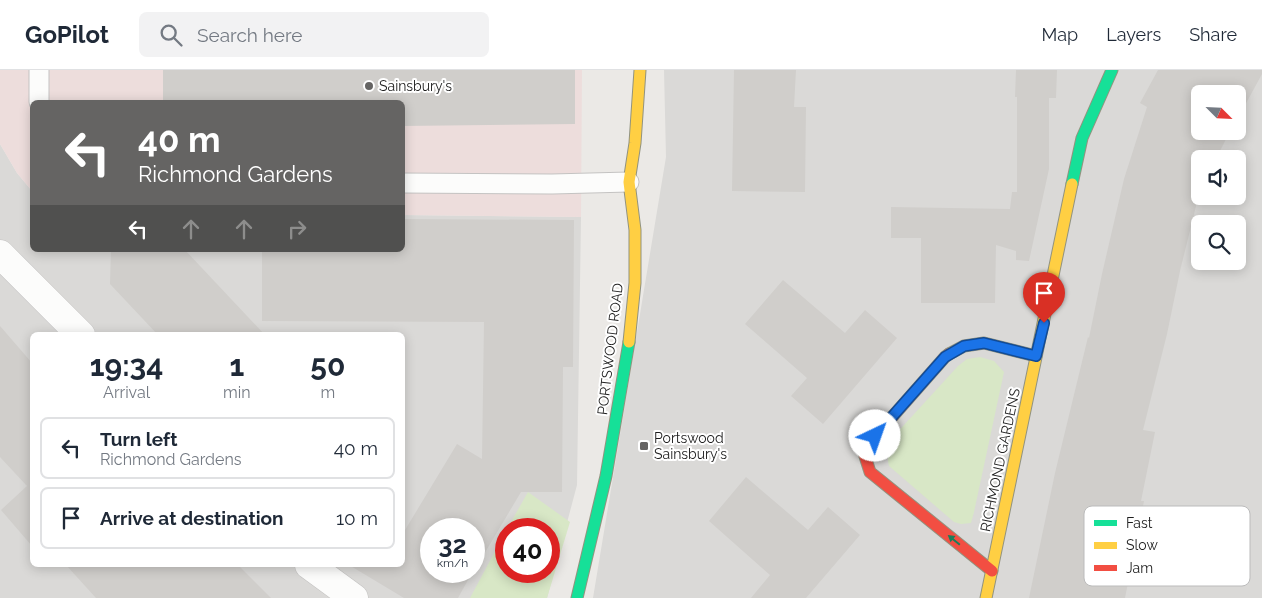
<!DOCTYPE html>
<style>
:root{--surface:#fff;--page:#f2f2f3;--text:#1f2937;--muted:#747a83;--line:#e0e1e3}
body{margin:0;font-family:Raleway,sans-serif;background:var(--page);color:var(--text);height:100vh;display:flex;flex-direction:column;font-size:19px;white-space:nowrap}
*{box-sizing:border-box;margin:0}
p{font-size:16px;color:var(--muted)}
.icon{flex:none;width:28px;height:28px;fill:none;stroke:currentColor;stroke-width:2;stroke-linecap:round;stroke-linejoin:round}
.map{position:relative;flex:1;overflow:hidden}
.drawer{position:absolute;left:30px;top:262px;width:375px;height:235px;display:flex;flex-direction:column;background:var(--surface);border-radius:8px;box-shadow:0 2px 12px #0003}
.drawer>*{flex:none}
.banner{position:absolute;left:30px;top:30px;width:375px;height:152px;border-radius:8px;box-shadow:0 2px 12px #0003;background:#656463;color:#fff;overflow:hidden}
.needle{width:32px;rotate:114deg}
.fabs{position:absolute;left:1191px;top:15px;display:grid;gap:10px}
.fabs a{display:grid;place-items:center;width:55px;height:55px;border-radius:8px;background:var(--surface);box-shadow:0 2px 12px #0003;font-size:25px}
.speed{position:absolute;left:420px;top:448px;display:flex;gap:10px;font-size:25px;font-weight:700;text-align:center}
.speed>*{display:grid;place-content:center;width:65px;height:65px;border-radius:50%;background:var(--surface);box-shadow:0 2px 12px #0003;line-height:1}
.speed small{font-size:12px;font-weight:400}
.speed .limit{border:8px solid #d22;background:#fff;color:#111}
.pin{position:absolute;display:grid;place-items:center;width:42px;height:42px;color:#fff;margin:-51px -21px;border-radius:50% 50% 50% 0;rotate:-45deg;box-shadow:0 0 5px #0007}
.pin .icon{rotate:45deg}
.me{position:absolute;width:55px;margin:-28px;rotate:42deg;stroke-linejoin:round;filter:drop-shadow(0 0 4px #0008)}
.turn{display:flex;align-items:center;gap:18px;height:105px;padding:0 25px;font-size:22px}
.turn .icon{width:65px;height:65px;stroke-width:2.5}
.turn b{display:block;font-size:35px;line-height:42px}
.lanes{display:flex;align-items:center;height:48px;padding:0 25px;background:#0003;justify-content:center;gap:25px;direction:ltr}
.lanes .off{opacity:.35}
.eta{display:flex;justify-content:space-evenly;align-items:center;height:85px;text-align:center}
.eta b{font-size:30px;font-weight:700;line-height:35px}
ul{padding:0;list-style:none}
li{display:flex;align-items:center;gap:15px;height:62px;margin:0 10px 8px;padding:0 15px;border:2px solid var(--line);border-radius:8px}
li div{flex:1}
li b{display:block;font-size:19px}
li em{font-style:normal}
header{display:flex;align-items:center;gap:30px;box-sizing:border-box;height:70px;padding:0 25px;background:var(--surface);border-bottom:1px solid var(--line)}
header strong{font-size:24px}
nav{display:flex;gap:28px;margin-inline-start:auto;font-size:18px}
.search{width:350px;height:45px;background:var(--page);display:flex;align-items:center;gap:12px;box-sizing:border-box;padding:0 18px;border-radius:8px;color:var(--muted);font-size:19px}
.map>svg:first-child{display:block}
.residential{fill:#dad9d7;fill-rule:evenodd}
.commercial{fill:#eddddc}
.grass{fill:#d8e7c6}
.building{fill:#d0cecb}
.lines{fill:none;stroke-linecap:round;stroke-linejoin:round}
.lane-casing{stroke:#c4c3c2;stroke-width:21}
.street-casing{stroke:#c4c3c2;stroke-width:29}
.fast-casing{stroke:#92937f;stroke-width:13}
.slow-casing{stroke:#92937f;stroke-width:13}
.jam-casing{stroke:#92937f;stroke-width:13}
.lane{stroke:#fcfcfb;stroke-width:19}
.street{stroke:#fcfcfb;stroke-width:28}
.fast{stroke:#16e098;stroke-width:11}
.slow{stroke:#ffcf43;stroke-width:11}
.jam{stroke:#f24e42;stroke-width:11}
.oneway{fill:#1a7e5a}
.route-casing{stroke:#114b97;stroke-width:12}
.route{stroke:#1a73e8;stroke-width:9}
.poi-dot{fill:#656463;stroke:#fff;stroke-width:2}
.labels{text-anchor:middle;stroke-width:4;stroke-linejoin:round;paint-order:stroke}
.poi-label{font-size:14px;fill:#1d1d1d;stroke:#fff;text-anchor:start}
.street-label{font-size:14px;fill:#1d1d1d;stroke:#fff}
.key{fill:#fff;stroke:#bbb;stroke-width:1}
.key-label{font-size:14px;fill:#1d1d1d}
</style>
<header>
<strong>GoPilot</strong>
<div class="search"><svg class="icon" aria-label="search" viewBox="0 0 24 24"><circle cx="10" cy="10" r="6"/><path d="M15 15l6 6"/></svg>Search here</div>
<nav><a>Map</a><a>Layers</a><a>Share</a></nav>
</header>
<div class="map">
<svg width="1262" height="528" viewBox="0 0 1262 528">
<rect width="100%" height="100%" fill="#ebe9e6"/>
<g class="residential">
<path d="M664,0H1262V528H593L666,87ZM1200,24H1238V61H1200ZM1200,89H1238V126H1200ZM1200,154H1238V191H1200Z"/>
<path d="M0,74L17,103L32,121V180H402L403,145L581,147L577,415L547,528H0ZM32,265H402V495H32ZM431,459H474V501H431ZM506,459H549V501H506Z"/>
</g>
<polygon class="commercial" points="0,0 582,0 581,147 403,145 402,32 32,32 32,121 17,103 0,74"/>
<g class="grass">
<path d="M980,287L994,291L1004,302L974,442L971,453L961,454L954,452L889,396C886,385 889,377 893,367L958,296L967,289Z"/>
<polygon points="528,422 570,452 547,528 470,528 506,461 506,501 549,501 549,459 507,459"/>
</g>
<g class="building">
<polygon points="163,0 575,0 575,54 402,56 402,32 163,32"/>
<polygon points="734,0 796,0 794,37 806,37 805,122 732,121"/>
<polygon points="1016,0 1057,0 1056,28 1049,28 1049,99 1029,191 1016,190 1016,181 996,175 995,233 921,233 921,168 891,168 891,137 1010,139 1012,122 1017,122 1017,27 1015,27"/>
<polygon points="1158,0 1262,0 1262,4 1238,48 1238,24 1200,24 1200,61 1230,61 1216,89 1200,89 1200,120 1180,201 1167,264 1143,360 1155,362 1141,431 1144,431 1125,528 1029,528 1055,403 1088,267 1089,268 1102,204 1124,109 1147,37 1140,33"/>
<polygon points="402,149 574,150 573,297 563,297 562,422 521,422 474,501 474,459 431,459 431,501 473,501 458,528 404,528 349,495 402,495 402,465 457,374 482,389 484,252 262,251 262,180 402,180"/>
<polygon points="111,180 185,180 265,265 158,265 110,214"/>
<polygon points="783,210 845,263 865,240 897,268 823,354 791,326 807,308 745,254"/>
<polygon points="0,256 32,293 32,476 1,440 27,416 0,387"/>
<polygon points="746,407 808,460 828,437 860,465 806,528 751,528 770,505 709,451"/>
<polygon points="66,495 238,495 271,528 96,528"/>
</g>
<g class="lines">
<defs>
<g id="lane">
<polyline points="39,0 39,32"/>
<polyline points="402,113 552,114 629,112"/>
</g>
<g id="street">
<polyline points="0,184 81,265"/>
<polyline points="309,495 354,528"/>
</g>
<g id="fast">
<polyline points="1072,114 1082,68 1112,0"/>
<polyline points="577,528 606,406 629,272"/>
</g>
<g id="slow">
<polyline points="629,272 635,213 635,160 629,112 635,73 640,0"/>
<polyline points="949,284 964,276 984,273 1036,286"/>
<polyline points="986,528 1072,114"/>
</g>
<polyline id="jam" points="949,284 945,287 863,380 870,402 992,501"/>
</defs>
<use href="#lane" class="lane-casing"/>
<use href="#street" class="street-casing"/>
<use href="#fast" class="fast-casing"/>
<use href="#slow" class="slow-casing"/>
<use href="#jam" class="jam-casing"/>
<use href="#lane" class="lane"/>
<use href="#street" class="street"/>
<use href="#fast" class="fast"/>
<use href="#slow" class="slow"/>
<use href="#jam" class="jam"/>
</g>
<defs><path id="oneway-solid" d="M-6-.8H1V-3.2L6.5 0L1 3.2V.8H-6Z" transform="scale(1.25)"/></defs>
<use class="oneway" href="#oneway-solid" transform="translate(954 470) rotate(-141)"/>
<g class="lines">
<defs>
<polyline id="route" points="875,366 945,287 964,276 984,273 1036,286 1044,253"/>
</defs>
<use href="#route" class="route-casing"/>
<use href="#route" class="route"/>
</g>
<g class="poi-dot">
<circle cx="369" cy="16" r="5"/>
<rect x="639" y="371" width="10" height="10" rx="2.5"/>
</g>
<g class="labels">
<g class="poi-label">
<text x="379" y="21">Sainsbury's</text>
<text x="654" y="373">Portswood<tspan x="654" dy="16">Sainsbury's</tspan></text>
</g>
<g class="street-label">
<text transform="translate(610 279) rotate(-83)" y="5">PORTSWOOD ROAD</text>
<text transform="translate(1000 390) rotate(-78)" y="5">RICHMOND GARDENS</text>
</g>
</g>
<rect x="1084" y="436" width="166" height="80" rx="8" class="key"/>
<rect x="1094" y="450" width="23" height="6" fill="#16e098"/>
<rect x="1094" y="472" width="23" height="7" fill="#ffcf43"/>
<rect x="1094" y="495" width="23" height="6" fill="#f24e42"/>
<g class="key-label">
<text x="1126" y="458">Fast</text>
<text x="1126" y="480">Slow</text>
<text x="1126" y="503">Jam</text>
</g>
</svg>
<div class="fabs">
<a><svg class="needle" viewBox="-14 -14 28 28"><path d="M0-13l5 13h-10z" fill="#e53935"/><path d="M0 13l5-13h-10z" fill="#747a83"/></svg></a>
<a><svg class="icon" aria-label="sound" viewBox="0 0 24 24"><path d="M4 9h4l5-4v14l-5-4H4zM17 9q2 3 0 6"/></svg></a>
<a><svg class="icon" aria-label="search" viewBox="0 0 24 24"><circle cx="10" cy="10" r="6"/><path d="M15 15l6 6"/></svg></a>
</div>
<div class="speed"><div>32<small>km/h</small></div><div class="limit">40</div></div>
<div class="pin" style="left:1044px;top:253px;background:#d93025"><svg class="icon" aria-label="arrive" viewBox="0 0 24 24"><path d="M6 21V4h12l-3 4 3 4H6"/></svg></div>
<svg class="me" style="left:875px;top:366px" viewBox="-20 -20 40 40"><circle r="19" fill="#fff"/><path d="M0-13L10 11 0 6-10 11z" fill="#1a73e8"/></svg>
<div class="banner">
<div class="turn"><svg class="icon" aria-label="left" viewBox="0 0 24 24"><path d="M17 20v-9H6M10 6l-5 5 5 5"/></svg><div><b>40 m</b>Richmond Gardens</div></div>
<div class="lanes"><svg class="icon" aria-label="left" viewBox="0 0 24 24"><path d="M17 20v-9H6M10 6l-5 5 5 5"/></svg><svg class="icon off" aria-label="ahead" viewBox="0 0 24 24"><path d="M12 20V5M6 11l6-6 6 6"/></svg><svg class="icon off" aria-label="ahead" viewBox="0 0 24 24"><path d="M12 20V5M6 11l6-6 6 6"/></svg><svg class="icon off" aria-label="right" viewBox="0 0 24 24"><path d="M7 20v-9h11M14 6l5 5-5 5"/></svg></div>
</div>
<section class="drawer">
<div class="eta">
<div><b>19:34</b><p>Arrival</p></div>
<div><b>1</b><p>min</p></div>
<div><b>50</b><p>m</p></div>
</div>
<ul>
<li><svg class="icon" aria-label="left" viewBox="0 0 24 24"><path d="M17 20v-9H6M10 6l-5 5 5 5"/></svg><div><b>Turn left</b><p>Richmond Gardens</p></div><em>40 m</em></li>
<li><svg class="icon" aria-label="arrive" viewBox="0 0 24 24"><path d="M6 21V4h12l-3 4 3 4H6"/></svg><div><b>Arrive at destination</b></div><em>10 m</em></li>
</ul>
</section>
</div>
